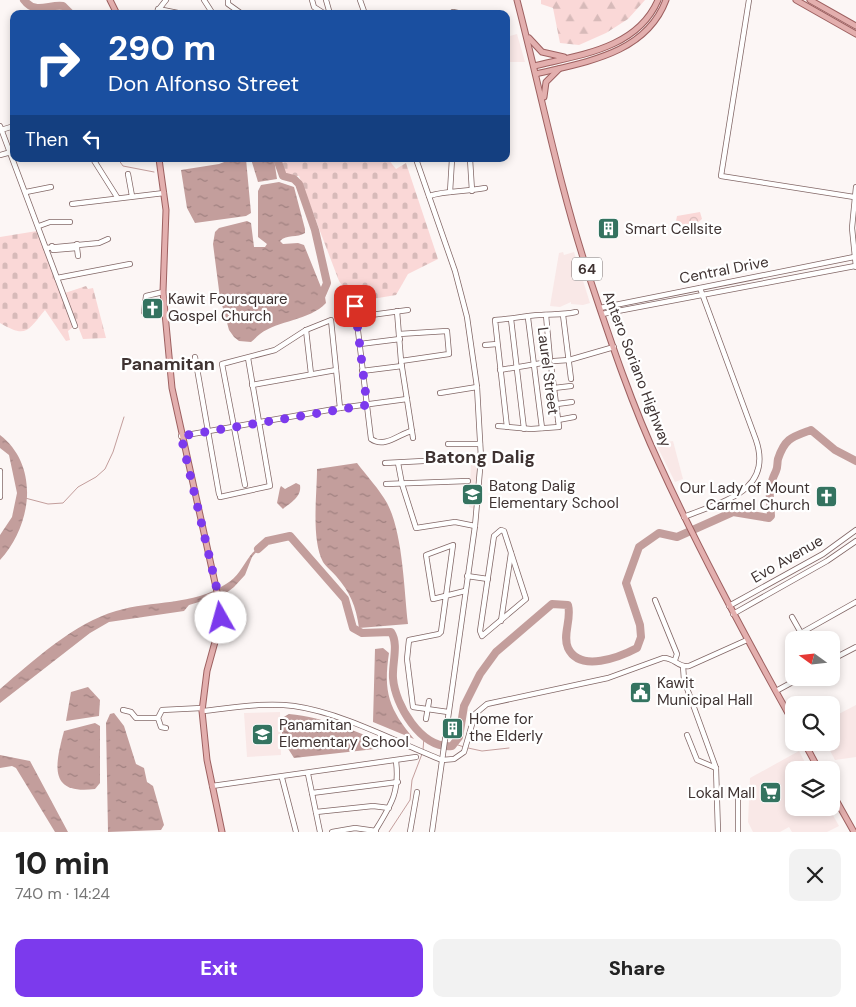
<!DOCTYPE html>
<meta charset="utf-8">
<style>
:root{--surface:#fff;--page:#f2f2f2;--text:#222;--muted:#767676;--accent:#7c3aed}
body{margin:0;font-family:"DM Sans",sans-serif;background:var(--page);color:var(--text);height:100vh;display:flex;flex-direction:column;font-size:19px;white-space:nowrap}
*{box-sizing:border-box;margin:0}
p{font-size:16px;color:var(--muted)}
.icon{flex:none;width:28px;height:28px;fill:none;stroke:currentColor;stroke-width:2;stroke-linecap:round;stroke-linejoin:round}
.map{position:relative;height:832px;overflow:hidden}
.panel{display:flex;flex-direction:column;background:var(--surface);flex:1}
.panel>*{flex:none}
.banner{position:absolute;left:10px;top:10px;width:500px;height:152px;border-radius:10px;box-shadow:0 2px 8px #0003;background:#1a4fa0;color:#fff;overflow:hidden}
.needle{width:32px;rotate:285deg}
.fabs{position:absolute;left:785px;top:631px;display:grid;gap:10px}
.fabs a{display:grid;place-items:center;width:55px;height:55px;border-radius:10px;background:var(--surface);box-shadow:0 2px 8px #0003;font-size:25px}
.pin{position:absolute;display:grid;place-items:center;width:42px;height:42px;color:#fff;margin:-21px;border-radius:10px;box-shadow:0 2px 8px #0006}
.me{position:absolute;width:55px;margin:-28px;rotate:353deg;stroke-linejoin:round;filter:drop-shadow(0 0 4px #0008)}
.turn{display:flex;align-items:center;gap:18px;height:105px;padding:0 15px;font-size:22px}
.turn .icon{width:65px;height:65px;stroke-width:2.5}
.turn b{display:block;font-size:35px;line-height:42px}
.then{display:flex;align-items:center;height:48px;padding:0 15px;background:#0003;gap:10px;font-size:19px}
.round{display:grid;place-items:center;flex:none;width:52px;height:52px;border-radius:10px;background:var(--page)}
.headline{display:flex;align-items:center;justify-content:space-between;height:85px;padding:0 15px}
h1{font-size:30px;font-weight:800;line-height:38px}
.button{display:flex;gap:10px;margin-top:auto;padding:10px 15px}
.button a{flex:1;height:58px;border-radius:10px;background:var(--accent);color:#fff;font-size:20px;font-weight:800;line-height:58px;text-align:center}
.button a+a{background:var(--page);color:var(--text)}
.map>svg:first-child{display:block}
.built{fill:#f9e8e7}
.forest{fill:url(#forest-firs)}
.cemetery{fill:url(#cemetery-stones)}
.park{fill:url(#park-crowns)}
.water{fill:url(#water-ripples)}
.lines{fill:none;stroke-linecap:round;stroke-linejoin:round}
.stream{stroke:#c39e9c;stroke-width:1}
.river{stroke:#c39e9c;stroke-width:8}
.minor-casing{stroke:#826766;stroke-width:6}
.major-casing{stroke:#9d6060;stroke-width:7}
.minor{stroke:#fff;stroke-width:4.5}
.major{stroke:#e3afae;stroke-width:5}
.route{stroke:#7c3aed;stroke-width:9;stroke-dasharray:0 16.2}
.labels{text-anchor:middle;stroke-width:4.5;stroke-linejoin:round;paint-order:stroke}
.shield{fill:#fff;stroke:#797070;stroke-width:1}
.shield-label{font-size:14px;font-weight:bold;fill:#3f3332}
.poi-label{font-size:15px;fill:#3f3332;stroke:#fff;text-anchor:start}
.street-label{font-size:15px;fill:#3f3332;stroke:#fff}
.quarter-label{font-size:18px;font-weight:bold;fill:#3f3332;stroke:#fff}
</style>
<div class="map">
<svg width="856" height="832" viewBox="0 0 856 832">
<defs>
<pattern id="forest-firs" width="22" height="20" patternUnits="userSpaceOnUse" patternTransform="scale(1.25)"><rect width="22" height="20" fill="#fad8d7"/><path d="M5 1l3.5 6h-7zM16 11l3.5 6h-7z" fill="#d7bab9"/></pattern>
<pattern id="cemetery-stones" width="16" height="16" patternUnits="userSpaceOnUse" patternTransform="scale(1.25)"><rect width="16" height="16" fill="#fad8d7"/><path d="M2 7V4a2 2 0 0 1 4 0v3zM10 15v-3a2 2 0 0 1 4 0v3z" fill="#d7bab9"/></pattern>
<pattern id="park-crowns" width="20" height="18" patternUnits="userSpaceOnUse" patternTransform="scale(1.25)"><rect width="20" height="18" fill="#fad8d7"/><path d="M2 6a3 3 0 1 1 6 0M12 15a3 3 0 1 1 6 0" fill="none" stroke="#d7bab9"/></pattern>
<pattern id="water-ripples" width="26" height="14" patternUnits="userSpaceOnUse" patternTransform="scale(1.25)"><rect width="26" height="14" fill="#c39e9c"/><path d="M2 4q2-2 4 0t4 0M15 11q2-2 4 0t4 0" fill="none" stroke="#a08180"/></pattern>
</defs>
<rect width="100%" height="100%" fill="#fcf6f5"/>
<g class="built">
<polygon points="517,34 525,62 506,62 506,37"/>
<polygon points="563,252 564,255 574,252 590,303 583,305 571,304 571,302 560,307 550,306 559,253"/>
<polygon points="673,441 683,479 675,482 656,444"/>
<polygon points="471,465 479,466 475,509 469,507"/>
<polygon points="856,705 856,757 835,760 826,743 831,742 831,718"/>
<polygon points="280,712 281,755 247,757 244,713"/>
<polygon points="799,751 809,770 794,770 794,808 829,808 839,826 827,832 792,832 789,827 780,832 753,832 748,822 750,778"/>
</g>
<polygon class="forest" points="541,0 645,0 628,19 606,33 579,45 560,43 553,8 541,4"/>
<g class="cemetery">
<polygon points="279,159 388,159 396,169 406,163 438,259 408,274 396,295 354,302 339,281 299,176 285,176"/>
<path d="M37,231L73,327L68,331L70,340L66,341L45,310C27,332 26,338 0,323V237Z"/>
<polygon points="86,286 88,289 93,288 106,338 83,339 65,293"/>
</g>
<polygon class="park" points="700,212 702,219 696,224 695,228 684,230 676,221 677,216"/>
<g class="water">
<polygon points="232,159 246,159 251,213 246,216 195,223 187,208 181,170 219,164"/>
<polygon points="251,159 274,159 277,179 258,182"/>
<path d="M279,182L294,187L305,229V233C297,238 287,234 280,241L283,244L298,243L304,245L325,297L326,303C309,321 278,320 260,334C257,336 255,339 251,342L239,341L234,337L229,330L226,319L220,298L213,244L215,232L219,228L247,221L251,223L254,247H265L267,244L258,237V191L261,185Z"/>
<path d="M0,435C40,466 32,525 0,560V535L12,517L17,493L9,455L0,448Z"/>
<path d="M357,463C367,476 379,489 387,503C403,533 404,590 408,624L359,628C356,606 350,592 336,576C332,571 326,567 323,562C311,539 317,495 317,469Z"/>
<path d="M296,483L300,485C302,497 290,503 283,509L277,503L280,488L281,486L285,489Z"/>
<path d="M264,543L252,557L245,575L234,587L225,594L189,605L184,611L109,622L90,633L0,703V689C33,661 74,623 116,611C152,600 193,606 226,584C238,577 242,567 250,556C253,551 260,547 264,543Z"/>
<path d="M383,648L389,653C383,692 389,709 414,739L373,722L375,649Z"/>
<polygon points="88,687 100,700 99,716 66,721 71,692"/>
<polygon points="114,713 124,726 136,764 144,768 147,782 153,786 164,825 161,830 108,832 106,723 110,714"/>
<path d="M289,714C325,717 360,733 393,747L294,758L282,739V718Z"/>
<path d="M95,723L100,726V783L95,789C48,795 55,765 64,731Z"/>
<polygon points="0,755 30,761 68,832 55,832 16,768 12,766 0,768"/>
</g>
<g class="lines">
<g class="stream">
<polyline points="118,159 123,166 154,172"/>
<polyline points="25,498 48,504 63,503 78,487 96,477 105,469 113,452 124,417"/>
<polyline points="455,744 464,747"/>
<polyline points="468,748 482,751 509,748"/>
<polyline points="423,750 424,737"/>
<polyline points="389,832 410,800 412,780 422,754"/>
</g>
<g class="river">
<path d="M24,0C35,15 49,4 63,6L71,14"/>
<polyline points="277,159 283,176 294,179 299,184 315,230 327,283 321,297"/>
<path d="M258,549L267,541L290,536L345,599L353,628L362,633L391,632C399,644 392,663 393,678C395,705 421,749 452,746L459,737L464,706L480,674L496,652L552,604L568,605C572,619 562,635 568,648C580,673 620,657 637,648L641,637L640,625L626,583L639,547L659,533L677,537L733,512L769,518L771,516C770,496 767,490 776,471C778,467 777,463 778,459C785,438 792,437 811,430L835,450L856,461"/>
</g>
<defs>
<g id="minor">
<polyline points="204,0 213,14"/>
<polyline points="228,0 228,4 242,14"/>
<polyline points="312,0 314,7 325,14"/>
<polyline points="326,0 330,14"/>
<polyline points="360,0 365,14"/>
<polyline points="749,0 721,176 854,197"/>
<polyline points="158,9 183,14"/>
<polyline points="453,12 463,14"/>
<polyline points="155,14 166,0"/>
<polyline points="0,126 75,326"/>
<polyline points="1,130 14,126"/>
<polyline points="0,155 11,152"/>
<polyline points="93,159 117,197"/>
<polyline points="416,159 455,271 467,317 477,387 481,458 475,526 432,832"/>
<polyline points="470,159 472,191"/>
<polyline points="128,174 132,196"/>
<polyline points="26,192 51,187"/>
<polyline points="450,192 452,159"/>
<path d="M429,196C447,190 466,192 485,188"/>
<polyline points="72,204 164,193"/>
<polyline points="39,226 50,222 70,222"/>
<polyline points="52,246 53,250 77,248 77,244"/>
<polyline points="46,248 99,243 108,239"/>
<polyline points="77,248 78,256"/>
<polyline points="856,267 852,228 856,187"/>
<polyline points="57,278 130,264"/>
<path d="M355,306L371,439C385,449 400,433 412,431"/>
<polyline points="600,308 854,257"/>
<polyline points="397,311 401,361 413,438"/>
<polyline points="144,312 146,296 163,292"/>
<polyline points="602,314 855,266"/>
<polyline points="546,315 550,359"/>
<polyline points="563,315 571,379"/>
<polyline points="356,317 408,310"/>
<polyline points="528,318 542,428"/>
<polyline points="511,319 524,429"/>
<polyline points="306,330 311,374"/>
<polyline points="399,334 447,331 449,354 401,361"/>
<polyline points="360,344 400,339"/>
<polyline points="485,345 497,344"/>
<polyline points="195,357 219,494"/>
<polyline points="554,361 569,360 614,347"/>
<polyline points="500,370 548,362"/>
<polyline points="362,371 402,366"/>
<polyline points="252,385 336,370"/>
<polyline points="554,388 571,386"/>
<polyline points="440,393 477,387"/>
<polyline points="557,404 572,402"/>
<polyline points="558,420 574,417"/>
<polyline points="498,426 531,429 559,427 551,365"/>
<path d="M507,427L495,320C510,319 525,316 539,315C552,314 563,315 576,312"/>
<polyline points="181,436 340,408 407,399"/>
<polyline points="448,444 480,444"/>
<polyline points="385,463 481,458"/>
<polyline points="398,463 402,484 416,528 455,522 475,526"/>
<polyline points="0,471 0,497"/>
<polyline points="386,484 468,481"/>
<polyline points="245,485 222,364 275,350 306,330 331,320 340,408"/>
<polyline points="220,497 270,486 248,358"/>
<path d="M684,517C719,502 774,493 756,440L700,288"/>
<polygon points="501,530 504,531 526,599 482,636 480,631 494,536"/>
<polyline points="467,576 488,579"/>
<polyline points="655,600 677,654 675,660"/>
<polyline points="729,606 823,554 856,530"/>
<polyline points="733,614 827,561 856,541"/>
<polyline points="792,617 805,640"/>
<polyline points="501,621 511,553"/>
<polyline points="801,633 856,602"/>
<polyline points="831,660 856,647"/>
<polyline points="683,666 684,680 716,768 718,832"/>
<polyline points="776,691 800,678"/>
<polyline points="123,710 131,712 136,718 158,718"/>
<path d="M202,711C232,708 264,702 294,706C343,713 396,742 442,760L454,759L464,752L475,714L487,704L608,678L663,658C674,657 678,668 689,666L747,640"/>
<polyline points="448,712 413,707 407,659 409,640 439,634 441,632 453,545 426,555 433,599 465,591"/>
<polyline points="426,719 429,701"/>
<polyline points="166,728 161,727 158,718 162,710 202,708"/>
<polyline points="687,735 697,760 716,768"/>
<polyline points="308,774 320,832"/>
<polyline points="282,778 296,832"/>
<polyline points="212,786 416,757"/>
<polyline points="312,793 398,782"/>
<polyline points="738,796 738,832"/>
<polyline points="316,812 373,806 389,808"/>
<path d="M375,831C391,805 400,792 396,761"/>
<polyline points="332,832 355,828 376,831"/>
<polyline points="410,832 417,792"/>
</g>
<g id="major">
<polyline points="110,0 117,14"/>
<path d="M517,0C541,92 559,186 589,276C610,339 631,403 659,463C700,553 746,638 794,724"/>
<polyline points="796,0 856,34"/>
<polyline points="810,0 856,26"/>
<polyline points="529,38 542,52 564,57"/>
<path d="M534,66C579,55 637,49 658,0"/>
<path d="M536,74C585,62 646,54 666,0"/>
<polyline points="544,97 546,82 559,69"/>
<polyline points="159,159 166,210 163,292 172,388 221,610 221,620 207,671 202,711 207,760 222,832"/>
<polyline points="804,742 819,770"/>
<polyline points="831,791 854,832"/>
</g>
</defs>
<use href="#minor" class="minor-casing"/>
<use href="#major" class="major-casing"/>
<use href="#minor" class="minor"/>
<use href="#major" class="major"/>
</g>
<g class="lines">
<polyline class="route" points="221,618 219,598 181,436 367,405 355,306"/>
</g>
<defs>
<symbol id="building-square" viewBox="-11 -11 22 22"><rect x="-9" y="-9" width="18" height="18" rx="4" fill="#347360" stroke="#fff"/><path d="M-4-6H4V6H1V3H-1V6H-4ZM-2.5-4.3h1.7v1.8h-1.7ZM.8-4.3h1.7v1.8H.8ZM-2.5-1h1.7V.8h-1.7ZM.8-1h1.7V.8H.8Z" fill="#fff"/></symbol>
<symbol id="church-square" viewBox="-11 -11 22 22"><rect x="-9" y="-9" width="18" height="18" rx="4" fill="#347360" stroke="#fff"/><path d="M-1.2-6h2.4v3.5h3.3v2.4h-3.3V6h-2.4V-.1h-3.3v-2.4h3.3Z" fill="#fff"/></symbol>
<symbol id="school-square" viewBox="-11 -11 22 22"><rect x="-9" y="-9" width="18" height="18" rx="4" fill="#347360" stroke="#fff"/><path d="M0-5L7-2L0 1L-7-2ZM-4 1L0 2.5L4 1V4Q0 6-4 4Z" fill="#fff"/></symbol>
<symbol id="civic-square" viewBox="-11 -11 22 22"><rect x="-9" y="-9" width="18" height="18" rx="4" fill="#347360" stroke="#fff"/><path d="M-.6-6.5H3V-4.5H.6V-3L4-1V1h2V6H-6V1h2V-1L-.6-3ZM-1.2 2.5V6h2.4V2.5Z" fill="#fff"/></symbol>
<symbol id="supermarket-square" viewBox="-11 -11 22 22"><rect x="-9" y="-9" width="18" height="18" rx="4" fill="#347360" stroke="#fff"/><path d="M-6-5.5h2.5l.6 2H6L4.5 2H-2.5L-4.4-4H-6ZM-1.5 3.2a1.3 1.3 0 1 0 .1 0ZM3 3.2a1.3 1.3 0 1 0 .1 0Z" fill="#fff"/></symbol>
</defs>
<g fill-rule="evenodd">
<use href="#building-square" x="596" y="216" width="25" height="25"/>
<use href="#church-square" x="140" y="296" width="25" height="25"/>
<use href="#school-square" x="460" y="482" width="25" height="25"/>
<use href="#church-square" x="814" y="484" width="25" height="25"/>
<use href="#civic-square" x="628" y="680" width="25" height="25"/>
<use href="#building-square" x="440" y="716" width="25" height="25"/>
<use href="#school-square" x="250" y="722" width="25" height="25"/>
<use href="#supermarket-square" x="758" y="780" width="25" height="25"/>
</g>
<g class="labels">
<rect class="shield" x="572" y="257.5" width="30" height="23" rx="4"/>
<g class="shield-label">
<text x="587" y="274">64</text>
</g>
<g class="poi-label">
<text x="625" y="234">Smart Cellsite</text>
<text x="168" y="304">Kawit Foursquare<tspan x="168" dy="17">Gospel Church</tspan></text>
<text x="489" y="491">Batong Dalig<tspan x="489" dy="17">Elementary School</tspan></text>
<text x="810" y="493" text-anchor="end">Our Lady of Mount<tspan x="810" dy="17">Carmel Church</tspan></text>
<text x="657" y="688">Kawit<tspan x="657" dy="17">Municipal Hall</tspan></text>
<text x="469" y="724">Home for<tspan x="469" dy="17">the Elderly</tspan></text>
<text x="279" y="730">Panamitan<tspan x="279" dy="17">Elementary School</tspan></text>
<text x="755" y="798" text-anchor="end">Lokal Mall</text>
</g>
<g class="street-label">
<text transform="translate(724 270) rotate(-11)" y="5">Central Drive</text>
<text transform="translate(637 369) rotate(69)" y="5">Antero Soriano Highway</text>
<text transform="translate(548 371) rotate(83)" y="5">Laurel Street</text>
<text transform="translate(787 559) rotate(-30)" y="5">Evo Avenue</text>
</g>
<g class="quarter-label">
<text x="168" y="370">Panamitan</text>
<text x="480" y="463">Batong Dalig</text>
</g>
</g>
</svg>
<div class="fabs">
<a><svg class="needle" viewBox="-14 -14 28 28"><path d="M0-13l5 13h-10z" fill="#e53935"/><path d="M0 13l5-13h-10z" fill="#767676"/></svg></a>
<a><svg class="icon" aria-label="search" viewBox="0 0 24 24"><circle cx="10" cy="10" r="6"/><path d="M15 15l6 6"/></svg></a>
<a><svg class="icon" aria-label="layers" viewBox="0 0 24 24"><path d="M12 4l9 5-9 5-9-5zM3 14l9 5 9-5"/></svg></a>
</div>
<div class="pin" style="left:355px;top:306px;background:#d93025"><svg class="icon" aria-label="arrive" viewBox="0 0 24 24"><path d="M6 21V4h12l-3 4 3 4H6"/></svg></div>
<svg class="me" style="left:221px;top:618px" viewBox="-20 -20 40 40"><circle r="19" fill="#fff"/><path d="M0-13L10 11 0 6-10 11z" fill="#7c3aed"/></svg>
<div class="banner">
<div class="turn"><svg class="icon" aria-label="right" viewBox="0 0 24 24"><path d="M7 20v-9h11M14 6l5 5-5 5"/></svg><div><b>290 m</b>Don Alfonso Street</div></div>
<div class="then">Then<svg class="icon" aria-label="left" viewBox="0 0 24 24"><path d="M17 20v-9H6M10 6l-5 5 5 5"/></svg></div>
</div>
</div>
<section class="panel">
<div class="headline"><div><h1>10 min</h1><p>740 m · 14:24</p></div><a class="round"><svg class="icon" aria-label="close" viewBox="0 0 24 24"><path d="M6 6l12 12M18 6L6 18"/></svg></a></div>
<div class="button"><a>Exit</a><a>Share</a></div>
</section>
